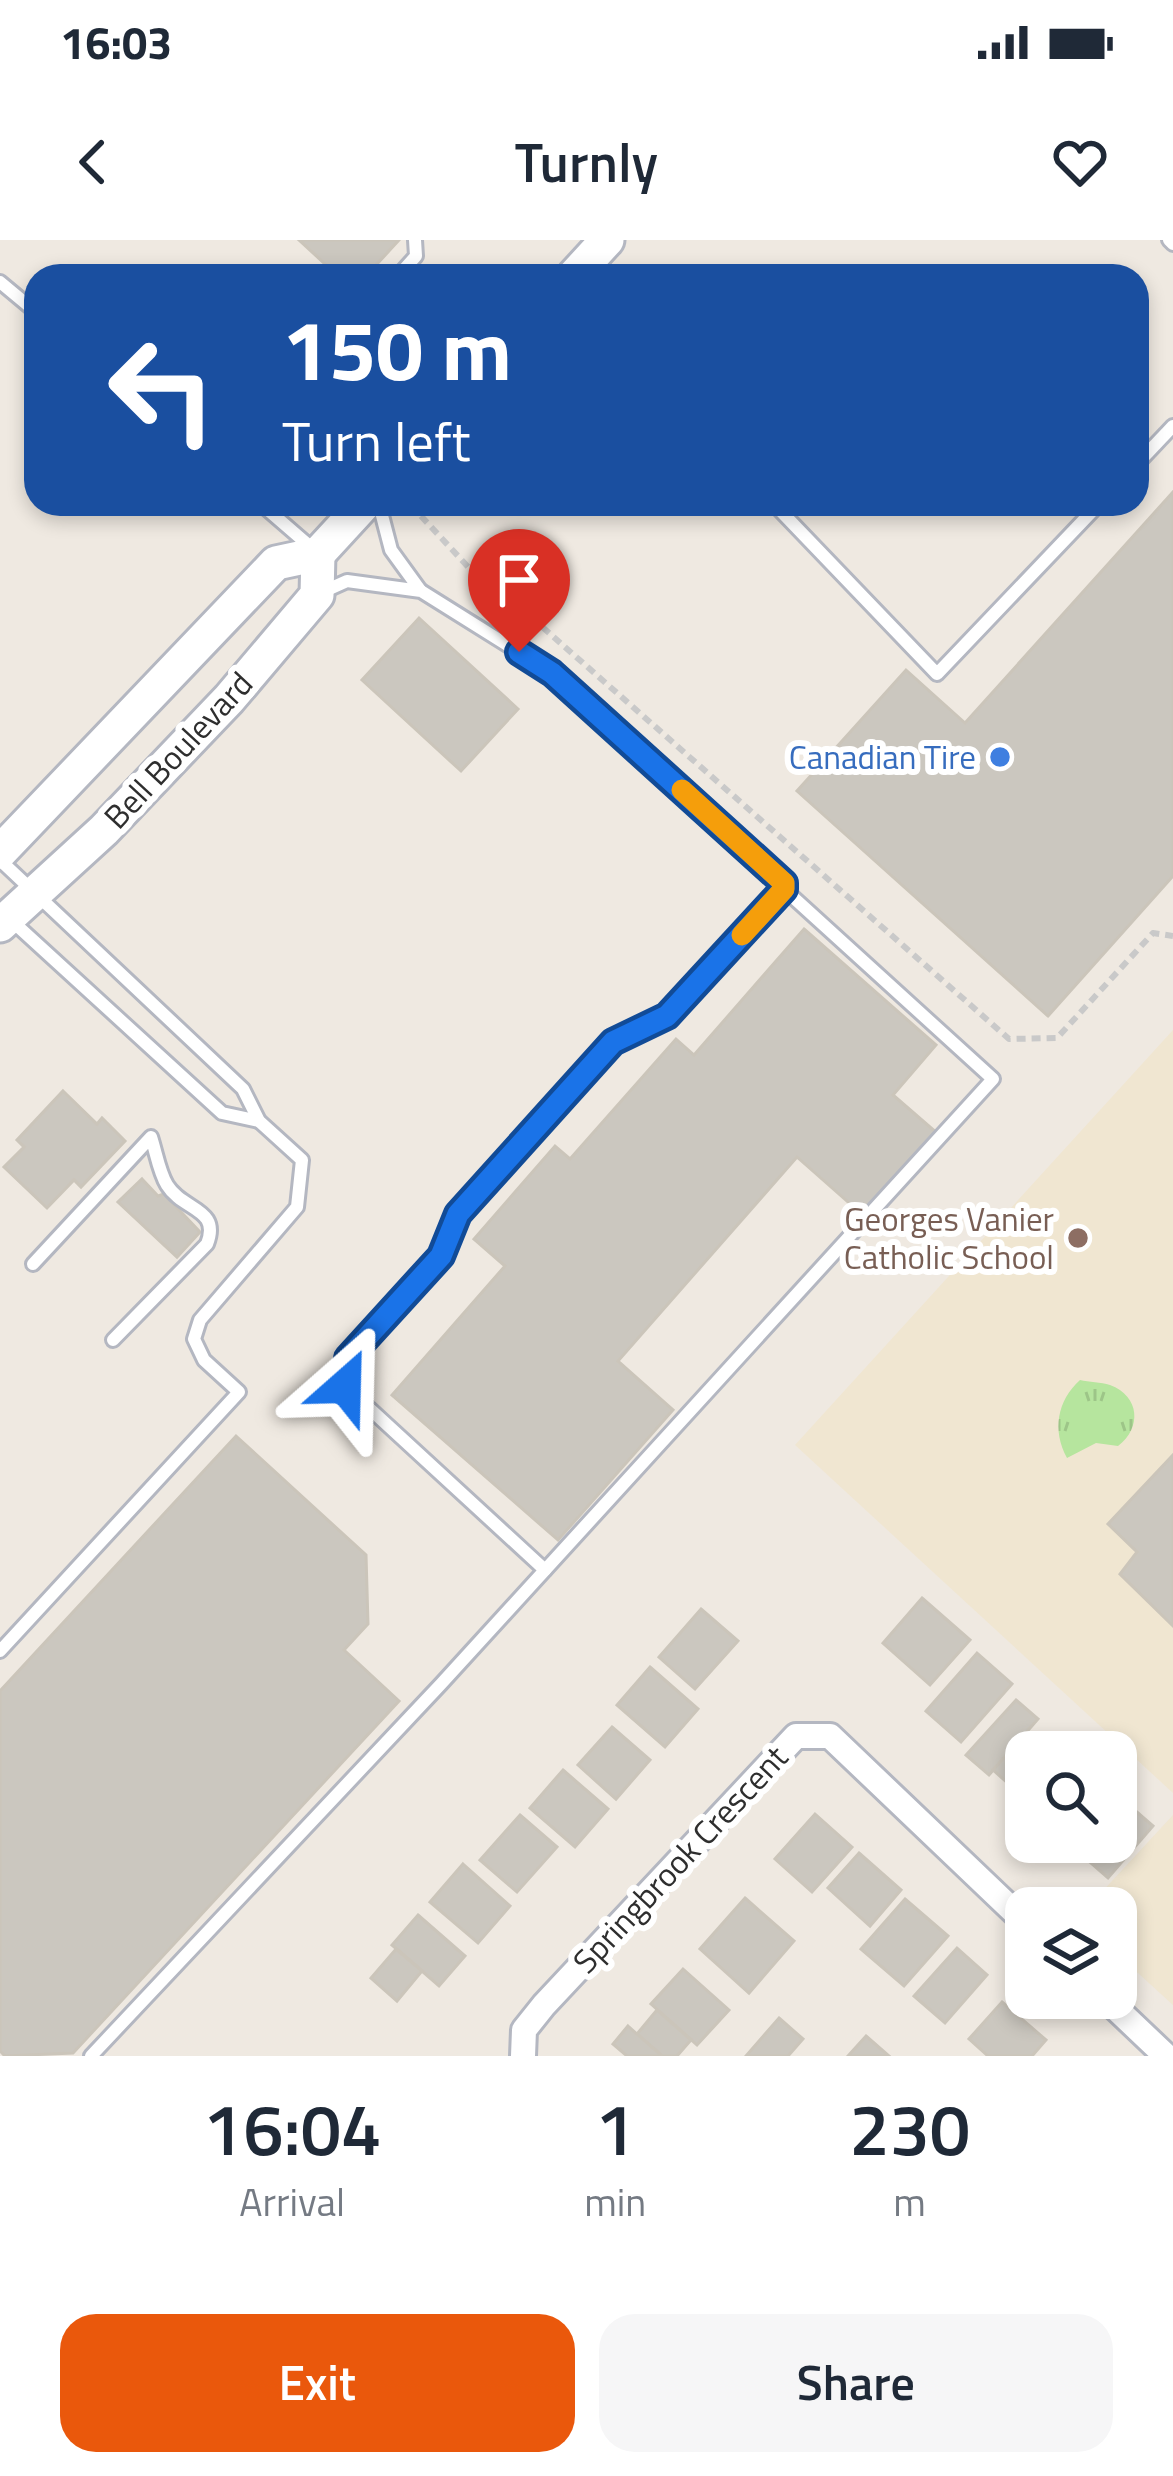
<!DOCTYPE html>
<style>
:root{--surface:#fff;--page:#f6f6f7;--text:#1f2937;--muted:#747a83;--accent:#ea580c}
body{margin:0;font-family:"Titillium Web",sans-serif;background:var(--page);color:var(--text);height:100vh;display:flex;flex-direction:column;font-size:45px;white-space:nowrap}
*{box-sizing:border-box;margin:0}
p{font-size:39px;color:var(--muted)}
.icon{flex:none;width:66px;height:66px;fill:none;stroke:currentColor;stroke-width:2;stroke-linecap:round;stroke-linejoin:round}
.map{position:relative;height:1816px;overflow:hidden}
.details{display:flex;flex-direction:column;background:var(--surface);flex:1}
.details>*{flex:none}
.banner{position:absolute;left:24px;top:24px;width:1125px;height:252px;border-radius:36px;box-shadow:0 6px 18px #0003;background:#1a4fa0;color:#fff;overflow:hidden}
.tools{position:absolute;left:1005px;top:1491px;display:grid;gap:24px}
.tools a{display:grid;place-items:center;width:132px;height:132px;border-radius:24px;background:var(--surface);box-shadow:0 6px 18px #0003;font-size:60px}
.pin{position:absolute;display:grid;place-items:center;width:102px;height:102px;color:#fff;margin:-123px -51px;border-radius:50% 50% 50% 0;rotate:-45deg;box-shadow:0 0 12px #0007}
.pin .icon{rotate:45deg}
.me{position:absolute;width:132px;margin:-66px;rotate:25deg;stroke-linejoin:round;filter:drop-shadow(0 0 9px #0008)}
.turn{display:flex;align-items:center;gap:42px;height:252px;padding:0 60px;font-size:54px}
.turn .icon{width:156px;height:156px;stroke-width:2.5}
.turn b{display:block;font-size:84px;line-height:102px}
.eta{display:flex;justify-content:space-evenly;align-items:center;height:204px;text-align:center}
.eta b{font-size:72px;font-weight:600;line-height:84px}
.button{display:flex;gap:24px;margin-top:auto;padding:24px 60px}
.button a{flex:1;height:138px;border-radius:36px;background:var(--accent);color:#fff;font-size:48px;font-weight:600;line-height:138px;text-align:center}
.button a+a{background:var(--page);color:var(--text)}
.status{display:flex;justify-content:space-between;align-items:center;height:84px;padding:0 60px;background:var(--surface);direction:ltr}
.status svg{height:33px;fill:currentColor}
header{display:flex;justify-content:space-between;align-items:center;height:156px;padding:0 60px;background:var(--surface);font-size:54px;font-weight:600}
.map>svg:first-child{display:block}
.education{fill:#f0e6d1}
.park{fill:url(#park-tufts)}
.building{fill:#cbc7bf;stroke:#cbc5ba;stroke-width:3}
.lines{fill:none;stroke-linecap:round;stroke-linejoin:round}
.service-casing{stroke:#b4b7c1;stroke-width:18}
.minor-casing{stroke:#b4b7c1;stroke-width:30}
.secondary-casing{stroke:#b4b7c1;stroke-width:39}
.path{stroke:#c9c9c9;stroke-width:6;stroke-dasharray:9 6;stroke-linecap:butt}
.service{stroke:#fff;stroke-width:12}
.minor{stroke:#fff;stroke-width:24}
.secondary{stroke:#fff;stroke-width:33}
.route-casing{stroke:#114b97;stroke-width:30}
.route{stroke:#1a73e8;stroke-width:21}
.slow{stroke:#f59e0b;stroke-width:21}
.shop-dot{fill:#3f7fe0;stroke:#fff;stroke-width:4.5}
.education-dot{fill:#8d6e63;stroke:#fff;stroke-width:4.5}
.labels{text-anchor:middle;stroke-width:12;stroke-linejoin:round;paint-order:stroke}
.street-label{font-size:33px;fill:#2e2e2e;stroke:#fff}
.shop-label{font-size:33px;fill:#366cbe;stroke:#fff;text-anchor:end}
.education-label{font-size:33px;fill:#785e54;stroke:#fff;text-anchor:end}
</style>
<div class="status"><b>16:03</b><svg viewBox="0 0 49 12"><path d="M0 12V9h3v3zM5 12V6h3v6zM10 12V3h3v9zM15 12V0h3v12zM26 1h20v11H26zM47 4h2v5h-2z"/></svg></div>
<header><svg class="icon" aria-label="back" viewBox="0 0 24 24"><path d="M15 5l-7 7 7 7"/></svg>Turnly<svg class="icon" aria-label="heart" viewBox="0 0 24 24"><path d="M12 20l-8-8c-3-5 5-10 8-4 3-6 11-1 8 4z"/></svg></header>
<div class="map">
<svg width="1173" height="1816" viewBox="0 0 1173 1816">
<defs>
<pattern id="park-tufts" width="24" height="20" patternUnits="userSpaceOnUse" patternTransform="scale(3)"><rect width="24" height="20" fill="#b6e59e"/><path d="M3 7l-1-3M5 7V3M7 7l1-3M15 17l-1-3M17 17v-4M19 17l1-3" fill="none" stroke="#9dc588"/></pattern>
</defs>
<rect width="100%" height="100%" fill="#efe9e1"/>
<g class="education">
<polygon points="1173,790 1173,1553 795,1205"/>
<polygon points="1173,1575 1173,1765 1116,1713 1116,1668 1087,1668"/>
</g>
<path class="park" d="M1080,1140C1089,1142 1101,1142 1110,1145C1140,1156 1142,1188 1118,1206L1096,1203L1067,1218C1052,1190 1057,1161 1080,1140Z"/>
<g class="building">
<polygon points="299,0 399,0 366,36 338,36"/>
<polygon points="1173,252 1173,636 1048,776 797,551 906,430 965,483"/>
<polygon points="419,378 518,469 461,531 362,440"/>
<polygon points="804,689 936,805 893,855 938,894 865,977 797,917 618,1121 673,1170 558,1300 392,1155 505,1026 474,999 555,906 570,919 676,799 694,815"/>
<polygon points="63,851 97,884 102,878 125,901 81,947 74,940 47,968 4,927 24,907 17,900"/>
<polygon points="142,939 158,956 164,954 200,992 177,1017 118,962"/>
<polygon points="236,1196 366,1315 368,1384 344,1410 399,1461 73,1813 5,1816 0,1811 0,1451"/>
<polygon points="1173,1215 1173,1386 1120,1334 1137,1312 1108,1284"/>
<polygon points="922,1358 970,1400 930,1445 883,1403"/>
<polygon points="701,1369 738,1401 695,1449 659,1417"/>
<polygon points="977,1413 1012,1444 961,1502 926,1471"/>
<polygon points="650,1427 698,1469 665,1507 617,1465"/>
<polygon points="1016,1460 1038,1479 989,1535 966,1515"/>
<polygon points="612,1487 650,1520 616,1559 578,1525"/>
<polygon points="1022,1498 1038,1512 1026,1512 1026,1529 1011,1546 993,1530"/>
<polygon points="563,1530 608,1569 575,1607 530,1568"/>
<polygon points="1116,1554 1153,1586 1108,1638 1068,1603 1116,1602"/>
<polygon points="815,1574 852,1607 812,1652 775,1619"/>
<polygon points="520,1575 557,1607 517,1652 480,1620"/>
<polygon points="859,1613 901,1650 870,1686 828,1648"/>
<polygon points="463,1624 510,1666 478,1703 430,1662"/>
<polygon points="745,1658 794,1701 749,1753 700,1709"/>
<polygon points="905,1659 948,1696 904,1746 861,1709"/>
<polygon points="418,1675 465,1716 439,1746 392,1705"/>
<polygon points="957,1708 987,1735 945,1783 914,1756"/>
<polygon points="396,1709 422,1731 397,1761 371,1738"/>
<polygon points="683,1729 729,1770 697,1805 651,1764"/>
<polygon points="1002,1762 1046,1800 1032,1816 988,1816 969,1799"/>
<polygon points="657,1770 691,1800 677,1816 662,1816 637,1794"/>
<polygon points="779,1778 803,1799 788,1816 746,1816"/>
<polygon points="628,1786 637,1794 662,1816 627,1816 613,1804"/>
<polygon points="866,1796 889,1816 848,1816"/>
</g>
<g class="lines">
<defs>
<g id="service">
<polyline points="1169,0 1173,4"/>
<polyline points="398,36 416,16 415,0"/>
<polyline points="0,42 36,72"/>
<polyline points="1137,224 1173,186"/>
<polyline points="261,264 313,309"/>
<polyline points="379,264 391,310 420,350"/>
<polyline points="774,264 937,434 1099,264"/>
<polyline points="318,354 347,341 421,351 552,433 784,643 784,649 667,776 613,802 457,974 441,1016 348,1117 345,1146 545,1330"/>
<polyline points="0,620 243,849 259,881 302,920 297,967 200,1080 194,1099 204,1120 239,1152 0,1411"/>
<polyline points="12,681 222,873 259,881"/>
<path d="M33,1024L151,897C156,912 159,932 167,945C183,971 221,968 207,1004L113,1100"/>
<polyline points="91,1816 441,1444 993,839 784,649"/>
</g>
<g id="minor">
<polyline points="1105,1758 1166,1816"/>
<polyline points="523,1816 524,1790 544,1765 796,1496 830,1496 1026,1683"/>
</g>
<g id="secondary">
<polyline points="574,36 607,0"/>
<polyline points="0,612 276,323 318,314 364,264"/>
<polyline points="0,685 104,590 229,459 317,355 318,314"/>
</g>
</defs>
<use href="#service" class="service-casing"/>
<use href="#minor" class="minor-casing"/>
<use href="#secondary" class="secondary-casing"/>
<polyline class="path" points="421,276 470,329 540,385 1009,799 1057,798 1153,693 1173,696"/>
<use href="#service" class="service"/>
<use href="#minor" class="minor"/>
<use href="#secondary" class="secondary"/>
</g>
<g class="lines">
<defs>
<polyline id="route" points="345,1146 348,1118 441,1016 458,974 613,802 667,776 784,649 784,643 552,433 519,412"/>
</defs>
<use href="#route" class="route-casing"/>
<use href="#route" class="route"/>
<polyline class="slow" points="682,550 784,643 784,649 742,695"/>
</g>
<circle class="shop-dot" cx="1000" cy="517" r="12"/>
<circle class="education-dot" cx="1078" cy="998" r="12"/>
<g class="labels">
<g class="street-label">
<text transform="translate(178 510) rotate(-47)" y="12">Bell Boulevard</text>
<text transform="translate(680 1619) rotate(-47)" y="12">Springbrook Crescent</text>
</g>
<g class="shop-label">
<text x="976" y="529">Canadian Tire</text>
</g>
<g class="education-label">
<text x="1054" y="991">Georges Vanier<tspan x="1054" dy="38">Catholic School</tspan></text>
</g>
</g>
</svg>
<div class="tools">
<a><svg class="icon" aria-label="search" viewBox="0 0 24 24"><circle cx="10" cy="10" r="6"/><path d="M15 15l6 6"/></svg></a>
<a><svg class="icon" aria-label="layers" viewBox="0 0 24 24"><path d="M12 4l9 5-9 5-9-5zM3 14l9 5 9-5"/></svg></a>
</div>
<div class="pin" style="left:519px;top:412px;background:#d93025"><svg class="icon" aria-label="arrive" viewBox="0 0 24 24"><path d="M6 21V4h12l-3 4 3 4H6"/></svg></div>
<svg class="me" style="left:345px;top:1146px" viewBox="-20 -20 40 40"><path d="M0-17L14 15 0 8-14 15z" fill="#1a73e8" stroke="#fff" stroke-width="4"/></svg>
<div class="banner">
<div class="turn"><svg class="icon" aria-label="left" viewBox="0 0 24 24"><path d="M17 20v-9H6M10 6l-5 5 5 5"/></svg><div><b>150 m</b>Turn left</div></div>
</div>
</div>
<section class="details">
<div class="eta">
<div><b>16:04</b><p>Arrival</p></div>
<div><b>1</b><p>min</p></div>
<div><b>230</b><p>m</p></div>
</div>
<div class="button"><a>Exit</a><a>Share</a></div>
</section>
